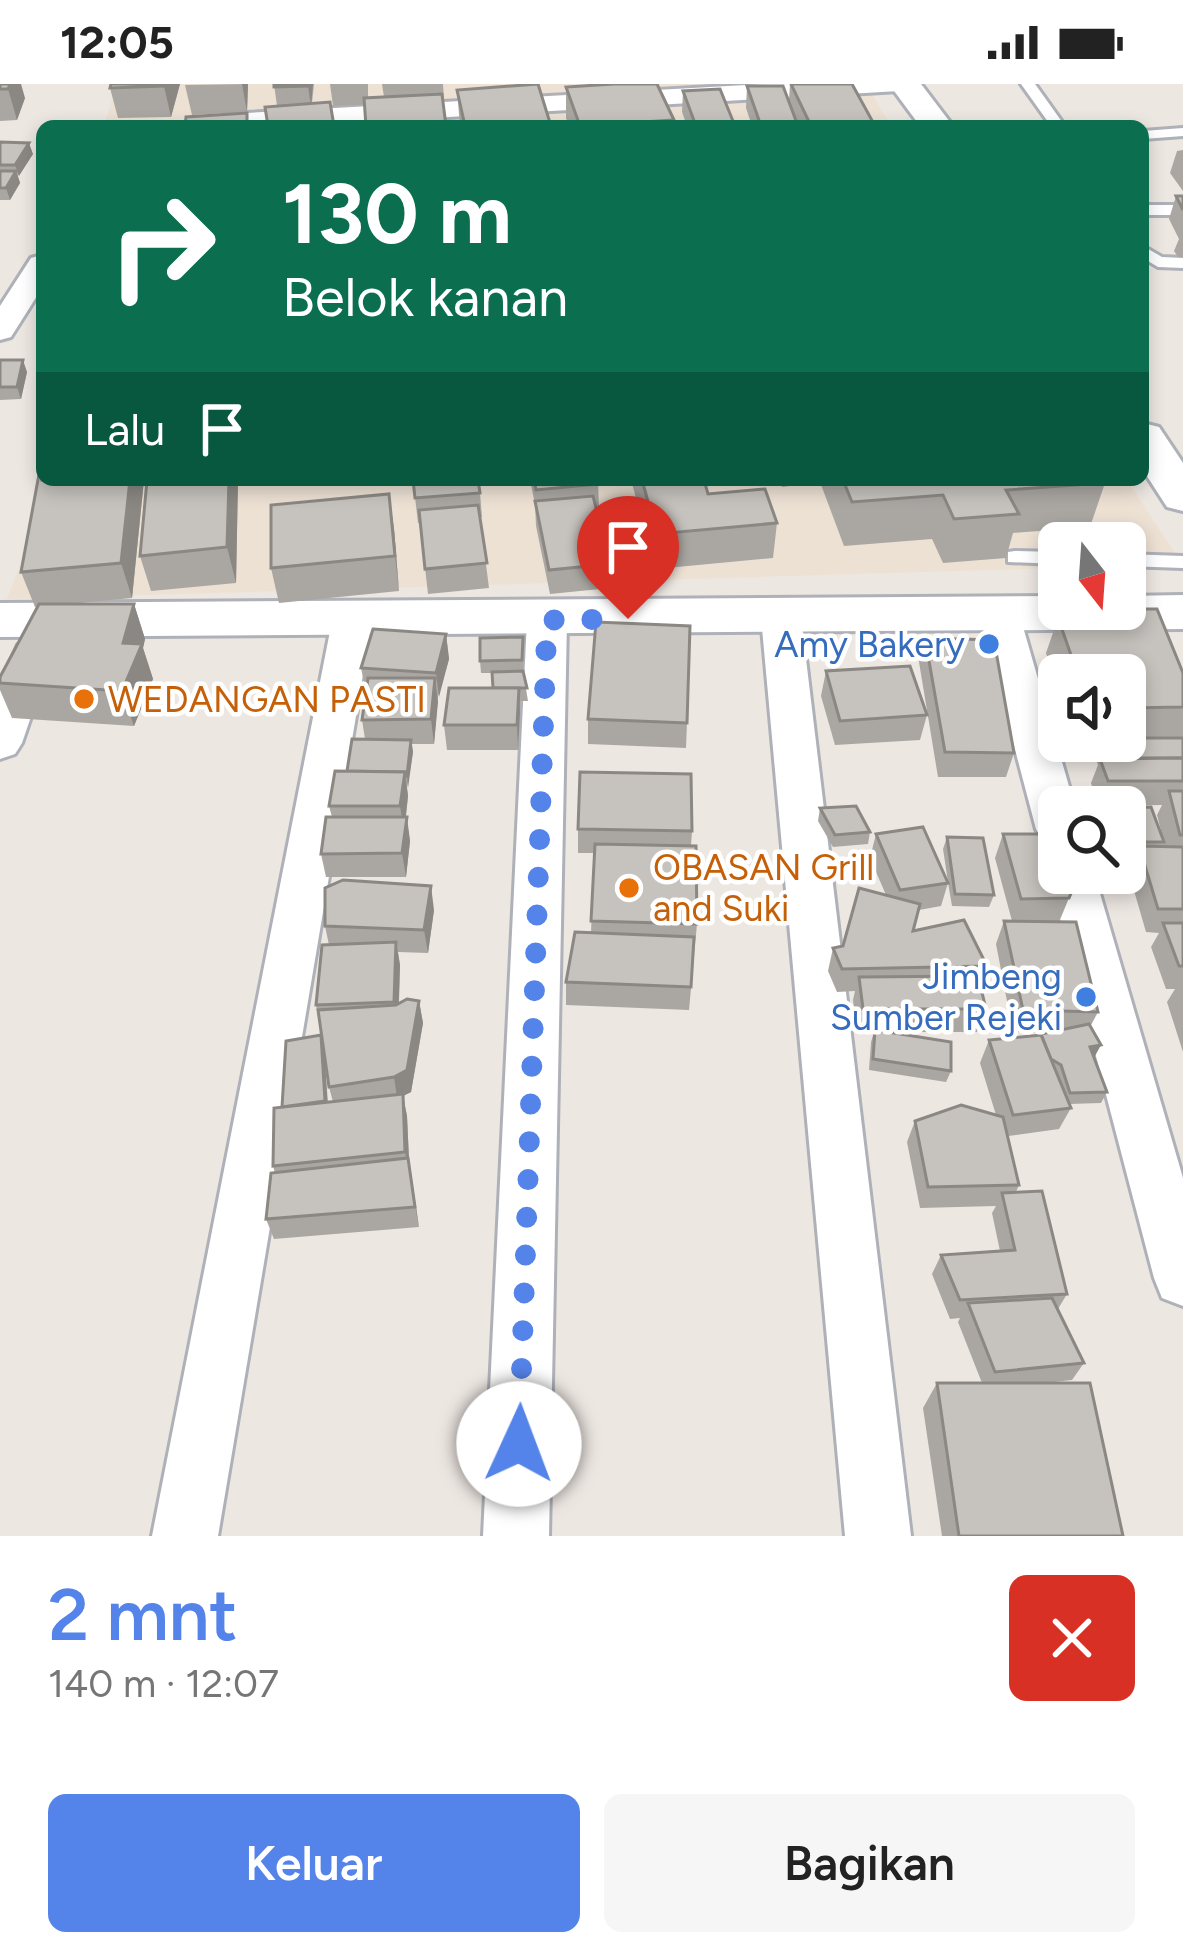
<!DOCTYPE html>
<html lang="id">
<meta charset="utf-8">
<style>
:root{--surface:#fff;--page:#f6f6f6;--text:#222;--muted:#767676;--accent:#5483e9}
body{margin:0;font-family:Figtree,sans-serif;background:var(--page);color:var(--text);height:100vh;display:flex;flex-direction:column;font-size:45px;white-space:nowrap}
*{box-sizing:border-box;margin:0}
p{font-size:39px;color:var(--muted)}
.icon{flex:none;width:66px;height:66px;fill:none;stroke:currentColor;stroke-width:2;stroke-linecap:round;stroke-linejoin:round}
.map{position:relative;height:1452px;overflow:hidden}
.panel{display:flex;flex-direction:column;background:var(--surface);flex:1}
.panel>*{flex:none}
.top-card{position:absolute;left:36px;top:36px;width:1113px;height:366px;border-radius:18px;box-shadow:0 6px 18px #0003;background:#0b6e4f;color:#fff;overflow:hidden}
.needle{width:78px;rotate:163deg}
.controls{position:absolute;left:1038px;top:438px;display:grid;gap:24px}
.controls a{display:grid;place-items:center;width:108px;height:108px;border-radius:18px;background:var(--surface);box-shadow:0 6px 18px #0003;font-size:60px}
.pin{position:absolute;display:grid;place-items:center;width:102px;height:102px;color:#fff;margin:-123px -51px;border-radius:50% 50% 50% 0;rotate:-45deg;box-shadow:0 0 12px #0007}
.pin .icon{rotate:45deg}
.me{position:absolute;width:132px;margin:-66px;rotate:2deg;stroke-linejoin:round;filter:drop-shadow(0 0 9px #0008)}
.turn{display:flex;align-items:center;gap:42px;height:252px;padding:0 48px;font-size:54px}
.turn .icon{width:156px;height:156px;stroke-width:2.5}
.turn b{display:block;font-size:84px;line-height:102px}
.then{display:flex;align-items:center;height:114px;padding:0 48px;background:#0003;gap:24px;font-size:45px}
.round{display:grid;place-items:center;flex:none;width:126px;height:126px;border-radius:18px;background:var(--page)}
.overview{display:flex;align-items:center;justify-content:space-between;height:204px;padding:0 48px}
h1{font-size:72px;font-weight:600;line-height:90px;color:var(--accent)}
.primary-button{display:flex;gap:24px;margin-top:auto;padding:24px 48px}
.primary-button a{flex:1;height:138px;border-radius:18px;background:var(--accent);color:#fff;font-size:48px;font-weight:600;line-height:138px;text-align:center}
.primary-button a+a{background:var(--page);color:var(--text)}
.status{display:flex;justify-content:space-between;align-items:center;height:84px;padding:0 60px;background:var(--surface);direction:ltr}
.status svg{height:33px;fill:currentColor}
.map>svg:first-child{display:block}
.education{fill:#ede1d4}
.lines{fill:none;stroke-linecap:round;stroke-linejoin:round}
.service-casing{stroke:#aeb1b8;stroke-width:6}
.minor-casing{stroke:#aeb1b8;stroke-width:6}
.tertiary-casing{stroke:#aeb1b8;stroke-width:6}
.service{fill:#fff;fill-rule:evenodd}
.minor{fill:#fff;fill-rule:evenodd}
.tertiary{fill:#fff;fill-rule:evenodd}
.wall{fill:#aaa7a3;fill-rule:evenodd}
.shaded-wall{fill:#8b8884}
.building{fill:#c6c2bd;stroke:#8b8884;stroke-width:3}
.route{stroke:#5483e9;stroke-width:21;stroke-dasharray:0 37.8}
.shop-dot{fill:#3f7fe0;stroke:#fff;stroke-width:4.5}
.food-dot{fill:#e8710a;stroke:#fff;stroke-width:4.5}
.labels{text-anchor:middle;stroke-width:9;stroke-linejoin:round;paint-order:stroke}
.shop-label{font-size:36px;fill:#366cbe;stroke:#fff;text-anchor:end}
.food-label{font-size:36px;fill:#c56008;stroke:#fff;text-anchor:start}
</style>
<div class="status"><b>12:05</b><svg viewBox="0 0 49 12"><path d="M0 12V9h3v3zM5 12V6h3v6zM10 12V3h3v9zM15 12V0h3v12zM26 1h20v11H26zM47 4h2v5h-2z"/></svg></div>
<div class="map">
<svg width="1183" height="1452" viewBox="0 0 1183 1452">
<rect width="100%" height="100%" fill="#ede7e2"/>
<g class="education">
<polygon points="117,0 866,0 891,42 104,42"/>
<polygon points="52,396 1127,396 1183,481 1125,483 1125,459 1059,459 1059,484 7,515"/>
</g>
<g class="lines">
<defs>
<g id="service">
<polygon points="1021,0 1035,0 1065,42 1051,42"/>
<polygon points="1183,44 1183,52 1143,55 1143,47"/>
<rect x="1143" y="121" width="40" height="10"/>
<polygon points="1143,162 1162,173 1183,174 1183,184 1158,183 1143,174"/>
<polygon points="1015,467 1059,468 1059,480 1008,478 1008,468"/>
<polygon points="1125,470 1183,472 1183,484 1125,482"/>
</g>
<g id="minor">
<polygon points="766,0 911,0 899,7 293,42 217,42 214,38 227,30"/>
<polygon points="42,171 42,204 11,253 0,256 0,222 31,174"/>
<polygon points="999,516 1013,520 1019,529 1075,723 1059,723 1059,762 1043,757 1036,745 979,529 985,520"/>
<polygon points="781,520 795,524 801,533 911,1452 845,1452 761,533 767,524"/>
<polygon points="547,523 561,527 567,536 549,1452 483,1452 527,536 533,527"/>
<polygon points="352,524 366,528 372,537 218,1452 152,1452 332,537 338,528"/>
<polygon points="32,557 46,561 52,571 22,659 15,670 0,675 0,602 18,561"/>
<polygon points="1059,775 1059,789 1094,789 1183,1094 1183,1222 1162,1214 1154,1194 1048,789"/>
</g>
<g id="tertiary">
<polygon points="889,0 921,0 953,42 920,42"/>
<polygon points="1143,339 1159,343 1183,379 1183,427 1167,423 1143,386"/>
<polygon points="1183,511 1183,545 0,553 0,519 1059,512 1059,525 1125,525 1125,512"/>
</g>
</defs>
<use href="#service" class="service-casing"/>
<use href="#minor" class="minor-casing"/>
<use href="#tertiary" class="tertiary-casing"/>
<use href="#service" class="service"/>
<use href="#minor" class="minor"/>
<use href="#tertiary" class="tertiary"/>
</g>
<g class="wall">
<polygon points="0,0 25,14 17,36 0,37"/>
<polygon points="111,0 180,0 171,33 118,34 110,4"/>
<polygon points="248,0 247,28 192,31 185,1"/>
<polygon points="274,0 314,0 312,19 277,22"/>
<polygon points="330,0 368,0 368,14 384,13 382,0 443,0 444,17 333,22"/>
<polygon points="787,0 852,0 874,42 752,42 746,24 747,2 789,16 790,0"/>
<polygon points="566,3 674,36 674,42 569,42 566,34"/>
<polygon points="457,6 551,42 460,42"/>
<polygon points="683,7 735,42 687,42 682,28"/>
<polygon points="0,58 33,70 18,92 20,99 10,116 0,116"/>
<polygon points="1183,66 1183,107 1170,89 1177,67"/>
<polygon points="1176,112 1183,112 1183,173 1178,173 1174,167 1179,155 1169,135"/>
<polygon points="0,276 27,288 21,315 0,316"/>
<polygon points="144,396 132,514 68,520 134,520 145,555 143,564 153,595 134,642 12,634 0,606 0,593 38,523 35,523 21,488"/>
<polygon points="147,396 238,396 236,499 151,507 140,472"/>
<polygon points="413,396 480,409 482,433 480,433 489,504 428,510 420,439 418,439"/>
<polygon points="530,396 598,396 599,425 596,425 610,480 610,504 550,510 536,442 535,420"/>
<polygon points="631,396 704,396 708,410 777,439 773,474 656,485"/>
<polygon points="779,396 1103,396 1105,399 1090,443 1013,449 1006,474 943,479 932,455 844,462 820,398 782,403"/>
<polygon points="394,445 399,507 279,519 271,484"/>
<polygon points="1058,534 1183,623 1183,968 1167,918 1175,905 1166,905 1151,863 1159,849 1146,848 1128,786 1136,770 1125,771 1125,724 1163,754 1157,731 1162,721 1098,722 1091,699 1098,681 1093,667 1096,659 1076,659 1076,657 1125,657 1125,591 1059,591 1059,608 1046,569"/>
<polygon points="446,550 449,575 438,613 434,660 412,660 413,668 407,704 408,712 406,733 410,757 406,793 326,793 321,770 332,733 329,722 365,655 362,636 366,608 361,584"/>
<polygon points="523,553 523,587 528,617 520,617 518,666 447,666 444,641 492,604 492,589 481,589 480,577"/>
<polygon points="925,554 1014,669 1006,693 938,693 919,578"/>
<polygon points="826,587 927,631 920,656 835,661 821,612"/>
<polygon points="588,635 687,639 686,664 588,660"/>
<polygon points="820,724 870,748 868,760 833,763 818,737"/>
<polygon points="578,745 692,747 691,762 697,840 689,926 566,921 566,898 591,849 594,769 578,769"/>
<polygon points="876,750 948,798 943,765 947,753 994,811 989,823 952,822 948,799 941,822 919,826 913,847 987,882 980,900 986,925 977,948 885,948 951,987 946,998 869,986 871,958 874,948 857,948 853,916 855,907 837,908 828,887 833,864 843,862 886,811 870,774"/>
<polygon points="1003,750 1074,802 1059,838 1098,928 1090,943 1095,972 1093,973 1107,1008 1101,1019 1069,1020 1071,1024 1059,1045 1008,1052 1019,1101 1016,1108 1067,1210 1058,1225 1084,1279 1072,1296 1045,1299 1123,1452 942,1452 923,1324 937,1299 982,1299 958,1238 960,1234 950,1235 932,1190 941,1171 1000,1167 992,1129 996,1122 920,1124 907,1058 915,1037 996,1031 980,979 989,956 1040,951 1044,949 1013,948 996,860 1004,837 1012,837 995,774"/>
<path d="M434,826L428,869L398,868L400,881L399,919L419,917L423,939L411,1008L403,1012L407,1032L409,1076L419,1143L274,1155L266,1135L275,1089L273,1082L282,1023L323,960L316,921L329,861L325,842ZM324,967L329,1003L333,1018H328Z"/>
</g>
<g class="shaded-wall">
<polygon points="10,0 21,0 25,14 17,36 8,5"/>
<polygon points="165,0 180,0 171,33 164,2"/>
<polygon points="242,0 248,0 247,28"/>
<polygon points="308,0 313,0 311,23 308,2"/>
<polygon points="29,59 33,70 19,92 15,81"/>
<polygon points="16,87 20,99 10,116 6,104"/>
<polygon points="23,276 27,288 21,315 17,303"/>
<polygon points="130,396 144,396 132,514 121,479"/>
<polygon points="229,396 238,396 236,499 227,463"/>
<polygon points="389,410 394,445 399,507 395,472"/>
<polygon points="134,520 145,555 143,564 153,595 134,642 122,607 123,559"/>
<polygon points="446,550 449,575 439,613 436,589"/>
<polygon points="435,594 438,618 434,660 431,635"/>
<polygon points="519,604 520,629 518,666 517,641"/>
<polygon points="411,656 413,668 408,704 407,692"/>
<polygon points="405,688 408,712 404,746 400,722"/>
<polygon points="407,733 410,757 406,793 402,769"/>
<polygon points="431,802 434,826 428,869 424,846"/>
<polygon points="396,858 400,881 398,940 394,918"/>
<polygon points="419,917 423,939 411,1008 403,1012 407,1032 409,1076 419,1143 405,1068 394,993"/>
<polygon points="321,951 324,962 328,1028 325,1017"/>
<polygon points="1101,961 1095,972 1084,975 1090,963"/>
</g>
<g class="building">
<polygon points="0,0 10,0 8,5 0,5"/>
<polygon points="111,0 165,0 164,2 110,4"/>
<polygon points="274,0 308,0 308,2 274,3"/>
<polygon points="538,0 551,42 465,42 457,6"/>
<polygon points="614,0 657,0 674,36 580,42 566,3"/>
<polygon points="791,0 852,0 874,40 811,42"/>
<polygon points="747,2 783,2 798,42 761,42"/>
<polygon points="720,5 735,42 696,42 683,7"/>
<polygon points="442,10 446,42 366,42 364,14"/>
<polygon points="330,18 334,42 268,42 265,23"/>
<polygon points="247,29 247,42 185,42 186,33"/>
<polygon points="136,39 135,42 95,42"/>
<polygon points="0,58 29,59 15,81 0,81"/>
<polygon points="0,87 16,87 6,104 0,104"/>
<polygon points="1176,112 1183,112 1183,126"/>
<polygon points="0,276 23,276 17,303 0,303"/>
<polygon points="42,374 42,396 130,396 121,479 21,488"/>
<polygon points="147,396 229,396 227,463 140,472"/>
<polygon points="413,396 478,396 480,409 415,414"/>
<polygon points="534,396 598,396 599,400 536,406"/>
<polygon points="642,396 704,396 708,410 765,405 777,439 657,450"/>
<polygon points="843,396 1103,396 1105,399 1006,406 1019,430 954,435 943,411 852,418"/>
<polygon points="389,410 395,472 271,484 271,421"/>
<polygon points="593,412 610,480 549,486 535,417"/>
<polygon points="478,421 487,479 425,485 419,426"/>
<polygon points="39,520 134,520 123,559 142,560 122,607 0,599 0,593"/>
<polygon points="1109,525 1126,532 1131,525 1157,525 1183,589 1183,623 1125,624 1125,591 1078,591 1058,534 1079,526"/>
<polygon points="596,538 690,542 687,639 588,635"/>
<polygon points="373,545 446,550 436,589 361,584"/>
<polygon points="523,553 522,576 480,577 480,554"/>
<polygon points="925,554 994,556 1014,669 945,668"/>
<polygon points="910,582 927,631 840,637 826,587"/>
<polygon points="523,587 527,604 493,604 492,588"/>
<polygon points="368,594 435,594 431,635 362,636"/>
<polygon points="449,604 519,604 517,641 444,641"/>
<polygon points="1125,654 1183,654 1183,674 1105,674 1099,657 1125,657"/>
<polygon points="352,655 411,656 407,692 404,692 405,688 347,687"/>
<polygon points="1183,674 1183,697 1108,697 1100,675"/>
<polygon points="335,687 405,688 400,722 329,722"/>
<polygon points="580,688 691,690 692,747 578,745"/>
<polygon points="1169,707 1183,707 1183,751 1180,751"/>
<polygon points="856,722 870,748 835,751 820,724"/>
<polygon points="1151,723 1164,758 1129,758 1125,748 1125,724"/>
<polygon points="326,733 407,733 402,769 321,770"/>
<polygon points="923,743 948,799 900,806 876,750"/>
<polygon points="1003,750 1049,750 1059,759 1059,789 1071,789 1074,802 1069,814 1021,815"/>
<polygon points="947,753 983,754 994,811 955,810"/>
<polygon points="595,760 696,762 697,840 591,837"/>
<polygon points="1139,762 1183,763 1183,825 1158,825"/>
<polygon points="343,796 431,802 424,846 325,842 325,804"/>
<polygon points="859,804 920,820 913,847 964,836 987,882 842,885 833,864 843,862"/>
<polygon points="1004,837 1076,838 1098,928 1023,926"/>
<polygon points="1163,839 1183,839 1183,882 1179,882"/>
<polygon points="575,848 694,853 691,903 566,898"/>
<polygon points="396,858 394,918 316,921 322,861"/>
<polygon points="978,892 986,925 863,925 859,893"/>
<polygon points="407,915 419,917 407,986 394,993 329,1003 318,926 396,921"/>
<polygon points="1089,940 1101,961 1090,963 1107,1008 1070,1009 1061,981 1051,975 1041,950"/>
<polygon points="875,946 951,958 951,987 873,975"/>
<polygon points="321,951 325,1017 282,1023 286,957"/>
<polygon points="1041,951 1071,1024 1013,1031 989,956"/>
<polygon points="403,1010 405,1068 273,1082 274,1024"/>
<polygon points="961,1021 1003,1033 1019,1101 928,1103 915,1037"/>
<polygon points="408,1074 415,1123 266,1135 271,1089"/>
<polygon points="1042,1107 1067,1210 960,1216 941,1171 1015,1166 1002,1109"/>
<polygon points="1052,1214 1084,1279 995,1288 968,1219"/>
<polygon points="937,1299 1090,1299 1123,1452 959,1452"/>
</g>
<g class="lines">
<polyline class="route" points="519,1360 547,536 628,535"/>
</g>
<g class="shop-dot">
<circle cx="989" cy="560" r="12"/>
<circle cx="1086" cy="913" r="12"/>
</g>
<g class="food-dot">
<circle cx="84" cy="615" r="12"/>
<circle cx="629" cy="804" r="12"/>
</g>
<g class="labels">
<g class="shop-label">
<text x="965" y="573">Amy Bakery</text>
<text x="1062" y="905">Jimbeng<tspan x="1062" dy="41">Sumber Rejeki</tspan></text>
</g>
<g class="food-label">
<text x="108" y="628">WEDANGAN PASTI</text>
<text x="653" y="796">OBASAN Grill<tspan x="653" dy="41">and Suki</tspan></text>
</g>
</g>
</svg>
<div class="controls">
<a><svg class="needle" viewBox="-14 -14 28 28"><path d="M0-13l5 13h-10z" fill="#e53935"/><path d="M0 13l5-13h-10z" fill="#767676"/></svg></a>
<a><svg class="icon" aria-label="sound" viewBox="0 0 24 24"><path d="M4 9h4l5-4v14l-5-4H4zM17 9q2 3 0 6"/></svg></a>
<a><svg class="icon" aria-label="search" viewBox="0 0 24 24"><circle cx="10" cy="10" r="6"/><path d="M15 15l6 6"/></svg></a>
</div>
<div class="pin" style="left:628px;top:535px;background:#d93025"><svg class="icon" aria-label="arrive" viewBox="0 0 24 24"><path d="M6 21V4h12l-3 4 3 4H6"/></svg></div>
<svg class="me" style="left:519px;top:1360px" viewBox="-20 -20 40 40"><circle r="19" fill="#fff"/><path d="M0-13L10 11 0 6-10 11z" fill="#5483e9"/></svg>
<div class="top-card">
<div class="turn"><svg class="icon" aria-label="right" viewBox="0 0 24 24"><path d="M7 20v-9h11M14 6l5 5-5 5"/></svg><div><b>130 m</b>Belok kanan</div></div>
<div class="then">Lalu<svg class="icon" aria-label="arrive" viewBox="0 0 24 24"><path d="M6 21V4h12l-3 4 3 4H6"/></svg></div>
</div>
</div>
<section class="panel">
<div class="overview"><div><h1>2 mnt</h1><p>140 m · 12:07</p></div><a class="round" style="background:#d93025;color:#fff"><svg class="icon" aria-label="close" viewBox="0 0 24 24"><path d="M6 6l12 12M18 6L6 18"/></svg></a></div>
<div class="primary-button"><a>Keluar</a><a>Bagikan</a></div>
</section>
